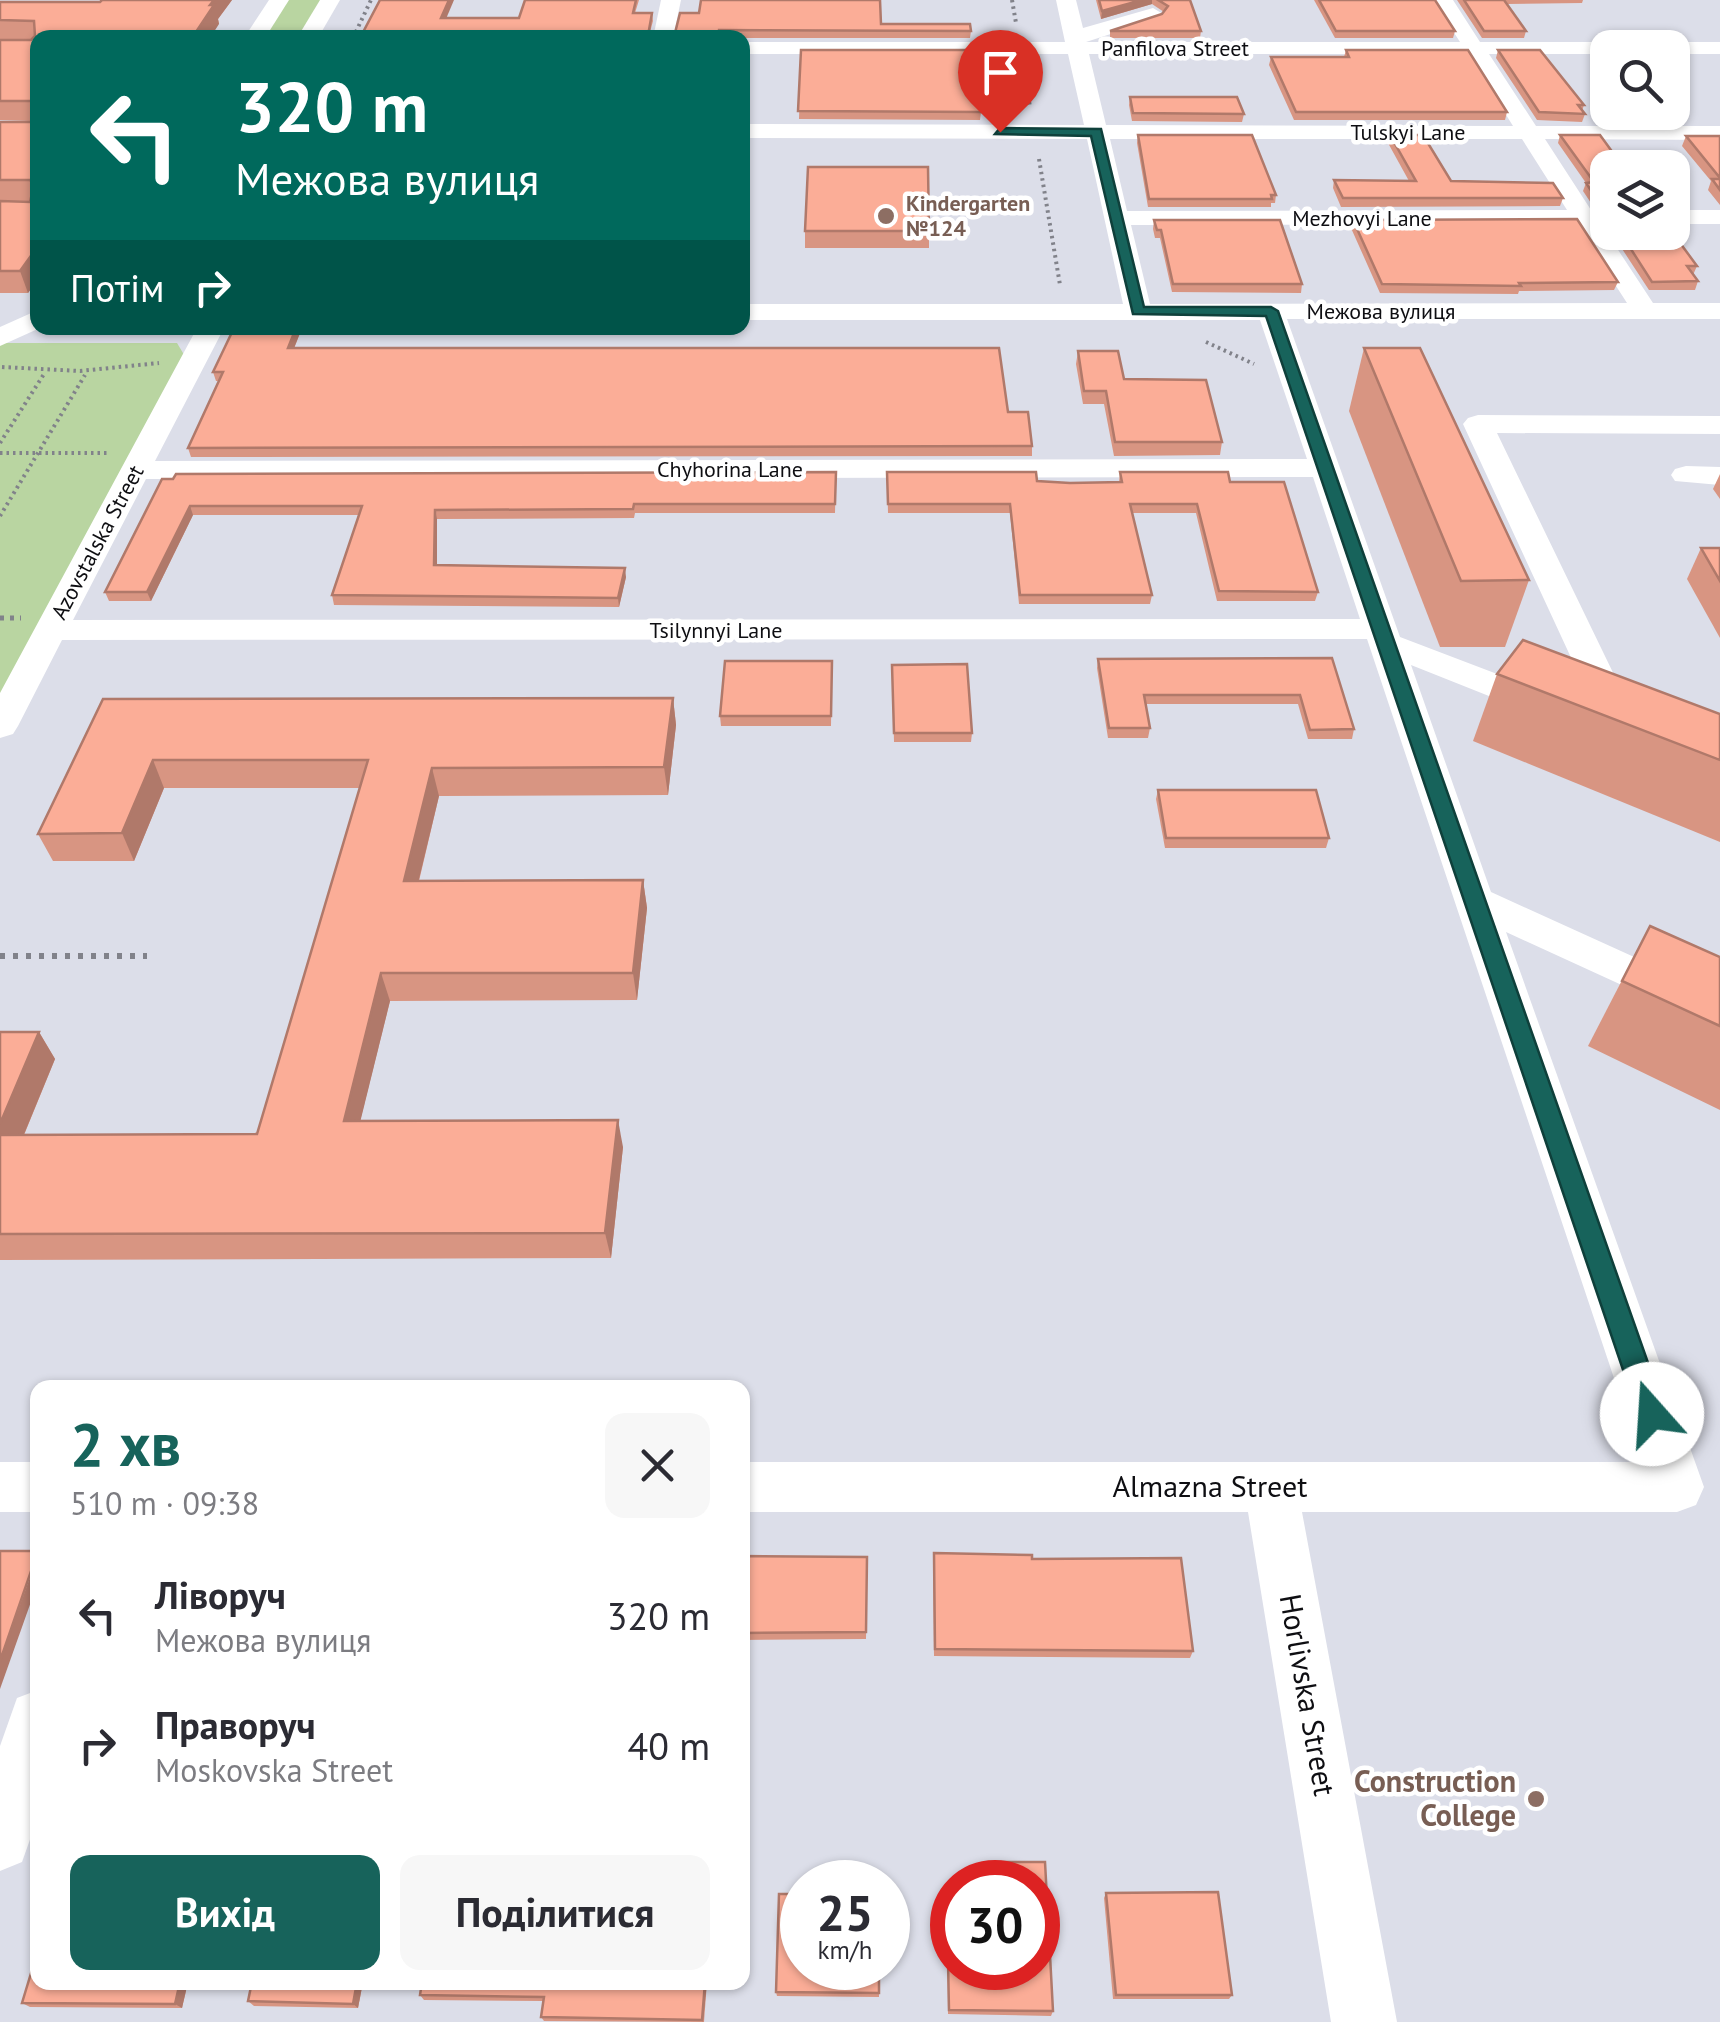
<!DOCTYPE html>
<html lang="uk">
<meta charset="utf-8">
<style>
:root{--surface:#fff;--page:#f7f7f7;--text:#2b2b33;--muted:#7c7c81;--accent:#17635b}
body{margin:0;font-family:"PT Sans",sans-serif;background:var(--page);color:var(--text);height:100vh;display:flex;flex-direction:column;font-size:38px;white-space:nowrap}
*{box-sizing:border-box;margin:0}
p{font-size:32px;color:var(--muted)}
.icon{flex:none;width:55px;height:55px;fill:none;stroke:currentColor;stroke-width:2;stroke-linecap:round;stroke-linejoin:round}
.map{position:relative;flex:1;overflow:hidden}
.side{position:absolute;left:30px;top:1380px;width:720px;height:610px;display:flex;flex-direction:column;background:var(--surface);border-radius:20px;box-shadow:0 2px 8px #0004}
.side>*{flex:none}
.top-card{position:absolute;left:30px;top:30px;width:720px;height:305px;border-radius:20px;box-shadow:0 2px 8px #0004;background:#00695c;color:#fff;overflow:hidden}
.buttons{position:absolute;left:1590px;top:30px;display:grid;gap:20px}
.buttons a{display:grid;place-items:center;width:100px;height:100px;border-radius:20px;background:var(--surface);box-shadow:0 2px 8px #0004;font-size:50px}
.speed{position:absolute;left:780px;top:1860px;display:flex;gap:20px;font-size:50px;font-weight:700;text-align:center}
.speed>*{display:grid;place-content:center;width:130px;height:130px;border-radius:50%;background:var(--surface);box-shadow:0 2px 8px #0004;line-height:1}
.speed small{font-size:25px;font-weight:400}
.speed .limit{border:15px solid #d22;background:#fff;color:#111}
.pin{position:absolute;display:grid;place-items:center;width:85px;height:85px;color:#fff;margin:-102px -42px;border-radius:50% 50% 50% 0;rotate:-45deg;box-shadow:0 0 10px #0007}
.pin .icon{rotate:45deg}
.me{position:absolute;width:110px;margin:-55px;rotate:341deg;stroke-linejoin:round;filter:drop-shadow(0 0 8px #0008)}
.turn{display:flex;align-items:center;gap:35px;height:210px;padding:0 40px;font-size:45px}
.turn .icon{width:130px;height:130px;stroke-width:2.5}
.turn b{display:block;font-size:70px;line-height:85px}
.then{display:flex;align-items:center;height:95px;padding:0 40px;background:#0003;gap:20px;font-size:38px}
.round{display:grid;place-items:center;flex:none;width:105px;height:105px;border-radius:20px;background:var(--page)}
.headline{display:flex;align-items:center;justify-content:space-between;height:170px;padding:0 40px}
h1{font-size:60px;font-weight:800;line-height:75px;color:var(--accent)}
.button{display:flex;gap:20px;margin-top:auto;padding:20px 40px}
.button a{flex:1;height:115px;border-radius:20px;background:var(--accent);color:#fff;font-size:40px;font-weight:800;line-height:115px;text-align:center}
.button a+a{background:var(--page);color:var(--text)}
ul{padding:0;list-style:none}
li{display:flex;align-items:center;gap:30px;height:130px;padding:0 40px}
li div{flex:1}
li b{display:block;font-size:38px}
li em{font-style:normal}
.map>svg:first-child{display:block}
.green{fill:#b9d5a1}
.lines{fill:none;stroke-linecap:round;stroke-linejoin:round}
.path-far2{stroke:#81828a;stroke-width:4;stroke-dasharray:2.5 4;stroke-linecap:butt}
.path-far1{stroke:#81828a;stroke-width:5;stroke-dasharray:4 6;stroke-linecap:butt}
.path{stroke:#81828a;stroke-width:6;stroke-dasharray:5 8;stroke-linecap:butt}
.minor{fill:#fff;fill-rule:evenodd}
.wall{fill:#d89582}
.shaded-wall{fill:#b0796a}
.building{fill:#fbad97;stroke:#b0796a;stroke-width:2.5}
.route{fill:#17635b;stroke:#0f403b;stroke-width:2.5}
.education-dot{fill:#8d6e63;stroke:#fff;stroke-width:4}
.labels{text-anchor:middle;stroke-width:9;stroke-linejoin:round;paint-order:stroke}
.far-street-label{font-size:22px;fill:#0e0e12;stroke:#fff}
.far-education-label{font-size:22px;font-weight:bold;fill:#785e54;stroke:#fff;text-anchor:start}
.near-street-label{font-size:30px;fill:#0e0e12;stroke:#fff}
.near-education-label{font-size:30px;font-weight:bold;fill:#785e54;stroke:#fff;text-anchor:end}
</style>
<div class="map">
<svg width="1720" height="2022" viewBox="0 0 1720 2022">
<rect width="100%" height="100%" fill="#dcdee9"/>
<g class="green">
<polygon points="285,0 325,0 302,37 260,38"/>
<polygon points="0,343 177,343 186,358 0,709"/>
</g>
<g class="lines">
<g class="path-far2">
<polyline points="1012,0 1016,23"/>
<polyline points="353,38 371,0"/>
<polyline points="1024,70 1030,107"/>
<polyline points="1039,159 1060,285"/>
<polyline points="1206,342 1254,364"/>
<polyline points="2,367 80,371 159,363"/>
<polyline points="0,443 44,374"/>
<polyline points="0,453 109,453"/>
<polyline points="0,516 85,375"/>
</g>
<polyline class="path-far1" points="0,618 21,618"/>
<polyline class="path" points="0,956 147,956"/>
<g class="minor">
<polygon points="269,0 289,0 265,38 244,38"/>
<polygon points="320,0 340,0 318,38 297,38"/>
<polygon points="661,0 681,0 673,38 653,38"/>
<path d="M1056,0H1076L1083,28L1153,8L1163,14L1160,18L1086,42H1460L1433,0H1453L1480,42H1608L1618,48H1608V54H1489L1536,126H1720V140L1545,139L1591,210H1608V224H1601L1653,303H1720V319H1287L1400,637L1560,698L1565,706L1560,714L1547,717L1534,714L1411,665L1491,892L1720,996V1030L1506,932L1704,1487L1696,1505L1677,1512H1302L1397,2022H1331L1248,1512H742V1462H1642L1367,639L62,640L18,726L13,734L0,738V693L197,328H224L155,461L1307,459L1260,320H742V304H1123L1087,139L742,138V124L1084,125L1068,54H742V42H1065ZM1089,54H1468L1513,126L1106,125ZM1110,139H1522L1567,210L1127,211ZM1576,224L1627,303L1150,304L1131,225ZM1313,477L1360,619L73,620L146,479Z"/>
<polygon points="1672,42 1720,42 1720,54 1672,54 1672,48 1662,48"/>
<rect x="1672" y="210" width="48" height="14"/>
<polygon points="38,310 40,328 0,346 0,327"/>
<polygon points="1478,415 1720,416 1720,434 1497,433 1634,716 1629,724 1616,727 1603,724 1598,716 1463,424 1468,418"/>
<polygon points="1686,466 1720,467 1720,485 1675,481 1671,475 1675,469"/>
<rect x="0" y="1462" width="38" height="50"/>
<polygon points="38,1690 38,1817 22,1862 0,1871 0,1746 17,1698"/>
</g>
</g>
<g class="wall">
<polygon points="102,0 232,0 218,19 219,24 38,38 38,279 28,293 0,293 0,122 31,121 0,120 0,2 100,2"/>
<polygon points="525,0 639,0 635,13 652,13 653,21 650,32 652,34 881,24 971,31 970,38 360,38 446,18 519,18"/>
<polygon points="1096,0 1190,0 1201,31 1200,38 1110,38 1110,31 1162,14 1164,12 1152,4 1101,19"/>
<polygon points="1314,0 1435,0 1455,31 1453,38 1335,38"/>
<polygon points="1457,0 1583,0 1582,3 1507,4 1526,31 1524,38 1482,38"/>
<polygon points="801,50 981,112 980,120 799,119"/>
<polygon points="1346,50 1507,112 1505,120 1294,120 1269,65 1271,57 1344,57"/>
<polygon points="1498,50 1584,105 1582,111 1585,114 1582,122 1537,120 1496,58"/>
<polygon points="1130,97 1244,114 1242,122 1132,121 1129,105"/>
<polygon points="1138,135 1276,195 1275,203 1271,203 1271,207 1148,207 1137,143"/>
<polygon points="1390,135 1451,181 1563,198 1560,206 1341,207 1333,188 1334,180 1409,181 1388,143"/>
<polygon points="1560,135 1608,168 1608,207 1593,206 1583,191 1586,183 1558,143"/>
<polygon points="1686,136 1720,136 1720,205 1708,190 1711,181 1682,146"/>
<polygon points="1154,220 1302,284 1301,293 1172,292 1160,238 1155,238 1153,229"/>
<polygon points="1353,220 1618,282 1614,290 1519,291 1518,294 1380,293 1351,228"/>
<rect x="805" y="231" width="124" height="17"/>
<polygon points="1611,232 1672,232 1697,266 1693,275 1698,281 1695,290 1649,290"/>
<polygon points="302,328 294,348 1008,412 1032,446 1032,456 191,457 188,448 219,381 216,381 213,372"/>
<polygon points="1364,348 1529,580 1505,647 1440,647 1349,411"/>
<polygon points="1078,351 1222,442 1220,455 1114,456 1104,404 1083,404 1076,364"/>
<polygon points="836,472 835,513 635,513 634,518 437,519 437,565 626,577 619,607 334,605 332,595 359,515 193,515 151,601 109,601 105,592 162,479"/>
<polygon points="887,472 1070,483 1119,482 1120,472 1230,482 1318,592 1315,601 1217,601 1196,513 1132,513 1152,595 1150,604 1019,604 1010,513 888,513"/>
<polygon points="1720,474 1720,499 1713,489"/>
<polygon points="1701,548 1720,548 1720,638 1687,579"/>
<polygon points="1332,658 1354,729 1352,739 1308,739 1298,704 1145,704 1150,728 1148,738 1108,738 1097,668 1098,659"/>
<polygon points="832,661 831,726 721,726 720,716"/>
<polygon points="892,665 972,733 971,742 894,742"/>
<polygon points="1497,674 1720,714 1720,842 1473,741"/>
<polygon points="673,698 676,725 668,795 439,796 419,881 643,880 647,908 637,1000 390,1001 360,1121 623,1147 611,1258 0,1260 0,1032 39,1032 55,1059 24,1135 257,1134 360,788 164,788 134,861 53,861 38,834 103,699"/>
<polygon points="1158,790 1329,838 1326,848 1165,848 1156,799"/>
<polygon points="1650,926 1720,957 1720,1110 1588,1046"/>
<polygon points="742,1556 867,1557 866,1639 742,1640"/>
<polygon points="1032,1559 1193,1651 1190,1658 934,1656 933,1560"/>
<polygon points="996,1862 1045,1862 1053,2011 1051,2016 948,2014 947,1912 952,1912 952,1968 1038,1968 1038,1882 995,1882"/>
<polygon points="1106,1893 1232,1995 1229,1999 1113,1999 1104,1898"/>
<polygon points="879,1968 879,1997 777,1996 776,1992"/>
<polygon points="38,1982 188,1982 182,2008 30,2007 22,2003"/>
<polygon points="363,1982 358,2008 254,2006 248,2001"/>
<polygon points="422,1982 707,1982 704,2022 544,2021 541,2017 543,2001 424,2000 420,1995"/>
</g>
<g class="shaded-wall">
<polygon points="214,0 232,0 218,19 219,24 210,38 192,38"/>
<polygon points="449,0 454,0 443,26 441,18"/>
<polygon points="1142,0 1152,0 1152,4 1101,19 1102,11"/>
<polygon points="38,246 38,279 28,293 20,271"/>
<polygon points="296,328 302,328 291,356 288,348"/>
<polygon points="190,506 193,515 151,601 147,592"/>
<polygon points="435,510 437,519 437,574 434,565"/>
<polygon points="625,568 626,577 619,607 618,598"/>
<polygon points="673,698 676,725 668,795 664,767"/>
<polygon points="153,760 164,788 134,861 122,833"/>
<polygon points="432,768 439,796 412,908 404,881"/>
<polygon points="643,880 647,908 637,1000 633,973"/>
<polygon points="381,973 390,1001 354,1147 344,1121"/>
<polygon points="39,1032 55,1059 13,1161 0,1142 0,1124"/>
<polygon points="618,1120 623,1147 611,1258 605,1233"/>
<polygon points="38,1555 38,1582 0,1689 0,1661"/>
<polygon points="180,1982 188,1982 182,2008 175,2004"/>
<polygon points="357,1982 363,1982 358,2008 353,2004"/>
<polygon points="705,1982 707,1982 703,2022 702,2020"/>
</g>
<g class="building">
<polygon points="102,0 214,0 210,5 214,5 192,38 38,38 38,246 20,271 0,271 0,201 30,202 34,184 30,180 0,180 0,122 31,122 35,118 34,101 0,101 0,40 31,40 35,36 34,21 0,20 0,2 100,2"/>
<polygon points="380,0 449,0 441,18 519,18 525,0 636,0 633,13 652,13 649,30 652,34 675,33 680,13 699,13 701,0 880,0 881,24 970,24 971,31 719,30 718,38 360,38"/>
<polygon points="1099,0 1142,0 1102,11"/>
<polygon points="1158,0 1190,0 1201,31 1110,31 1162,14 1168,6"/>
<polygon points="1319,0 1435,0 1455,31 1336,31"/>
<polygon points="1464,0 1504,0 1526,31 1484,31"/>
<polygon points="801,50 973,50 981,112 798,111"/>
<polygon points="1346,50 1468,50 1507,112 1296,112 1271,57 1349,57"/>
<polygon points="1498,50 1540,50 1584,105 1578,105 1585,114 1539,112"/>
<polygon points="1130,97 1237,97 1244,114 1133,113"/>
<polygon points="1138,135 1252,135 1276,195 1271,195 1272,199 1149,199"/>
<polygon points="1390,135 1423,135 1451,181 1553,183 1563,198 1343,198 1334,180 1416,181"/>
<polygon points="1560,135 1600,135 1624,168 1608,168 1608,199 1596,198 1586,183 1594,182"/>
<polygon points="1686,136 1720,136 1720,178"/>
<polygon points="808,167 928,167 929,231 805,231"/>
<polygon points="1712,179 1720,179 1720,190"/>
<polygon points="1577,219 1618,282 1519,283 1521,286 1382,284 1353,220"/>
<polygon points="1154,220 1280,220 1302,284 1173,284 1161,230 1157,230"/>
<polygon points="1620,232 1672,232 1697,266 1687,266 1698,281 1652,282"/>
<polygon points="234,328 296,328 288,348 999,348 1008,412 1028,412 1032,446 188,448 223,372 213,372"/>
<polygon points="1364,348 1420,348 1529,580 1461,581"/>
<polygon points="1078,351 1118,351 1124,379 1206,380 1222,442 1115,442 1106,391 1084,391"/>
<polygon points="836,472 835,504 634,504 633,509 435,510 434,565 625,568 618,598 332,595 362,506 190,506 147,592 105,592 162,479 173,479 176,474"/>
<polygon points="887,472 1036,472 1037,481 1070,483 1122,482 1120,472 1228,472 1230,482 1284,482 1318,592 1219,591 1197,504 1130,504 1152,595 1020,595 1010,504 888,504"/>
<polygon points="1701,548 1720,548 1720,581"/>
<polygon points="1523,640 1720,714 1720,760 1497,674"/>
<polygon points="1332,658 1354,729 1310,730 1300,695 1144,695 1150,728 1109,728 1098,659"/>
<polygon points="725,661 832,661 831,716 720,716"/>
<polygon points="967,664 972,733 894,733 892,665"/>
<polygon points="673,698 664,767 432,768 404,881 643,880 633,973 381,973 344,1121 618,1120 605,1233 0,1234 0,1135 257,1134 368,760 153,760 122,833 38,834 103,699"/>
<polygon points="1158,790 1316,790 1329,838 1166,838"/>
<polygon points="1650,926 1720,957 1720,1026 1622,981"/>
<polygon points="0,1032 39,1032 0,1124"/>
<polygon points="0,1551 38,1551 0,1661"/>
<polygon points="934,1553 1032,1555 1032,1559 1181,1558 1193,1651 935,1649"/>
<polygon points="742,1556 867,1557 866,1632 742,1633"/>
<polygon points="996,1862 1045,1862 1053,2011 949,2010 947,1912 952,1912 952,1968 1038,1968 1038,1882 997,1882"/>
<polygon points="1218,1892 1232,1995 1116,1995 1106,1893"/>
<polygon points="779,1894 802,1894 802,1968 879,1968 879,1993 776,1992"/>
<polygon points="38,1950 38,1982 180,1982 175,2004 22,2003"/>
<polygon points="252,1982 357,1982 353,2004 248,2001"/>
<polygon points="422,1982 705,1982 702,2020 541,2017 544,1997 420,1995"/>
</g>
<polygon class="route" points="1000,128 1101,129 1144,307 1271,307 1278,311 1666,1414 1662,1423 1652,1427 1642,1423 1638,1414 1266,316 1133,314 1091,136 995,134"/>
<g class="education-dot">
<circle cx="886" cy="216" r="10"/>
<circle cx="1536" cy="1799" r="10"/>
</g>
<g class="labels">
<g class="far-street-label">
<text x="1175" y="56">Panfilova Street</text>
<text x="1408" y="140">Tulskyi Lane</text>
<text x="1362" y="226">Mezhovyi Lane</text>
<text x="1381" y="319">Межова вулиця</text>
<text x="730" y="477">Chyhorina Lane</text>
<text transform="translate(97 542) rotate(-62)" y="8">Azovstalska Street</text>
<text x="716" y="638">Tsilynnyi Lane</text>
</g>
<g class="far-education-label">
<text x="906" y="211">Kindergarten<tspan x="906" dy="25">№124</tspan></text>
</g>
<g class="near-street-label">
<text x="1210" y="1497">Almazna Street</text>
<text transform="translate(1307 1695) rotate(80)" y="10">Horlivska Street</text>
</g>
<g class="near-education-label">
<text x="1516" y="1792">Construction<tspan x="1516" dy="34">College</tspan></text>
</g>
</g>
</svg>
<div class="buttons">
<a><svg class="icon" aria-label="search" viewBox="0 0 24 24"><circle cx="10" cy="10" r="6"/><path d="M15 15l6 6"/></svg></a>
<a><svg class="icon" aria-label="layers" viewBox="0 0 24 24"><path d="M12 4l9 5-9 5-9-5zM3 14l9 5 9-5"/></svg></a>
</div>
<div class="speed"><div>25<small>km/h</small></div><div class="limit">30</div></div>
<div class="pin" style="left:1000px;top:132px;background:#d93025"><svg class="icon" aria-label="arrive" viewBox="0 0 24 24"><path d="M6 21V4h12l-3 4 3 4H6"/></svg></div>
<svg class="me" style="left:1652px;top:1414px" viewBox="-20 -20 40 40"><circle r="19" fill="#fff"/><path d="M0-13L10 11 0 6-10 11z" fill="#17635b"/></svg>
<div class="top-card">
<div class="turn"><svg class="icon" aria-label="left" viewBox="0 0 24 24"><path d="M17 20v-9H6M10 6l-5 5 5 5"/></svg><div><b>320 m</b>Межова вулиця</div></div>
<div class="then">Потім<svg class="icon" aria-label="right" viewBox="0 0 24 24"><path d="M7 20v-9h11M14 6l5 5-5 5"/></svg></div>
</div>
<section class="side">
<div class="headline"><div><h1>2 хв</h1><p>510 m · 09:38</p></div><a class="round"><svg class="icon" aria-label="close" viewBox="0 0 24 24"><path d="M6 6l12 12M18 6L6 18"/></svg></a></div>
<ul>
<li><svg class="icon" aria-label="left" viewBox="0 0 24 24"><path d="M17 20v-9H6M10 6l-5 5 5 5"/></svg><div><b>Ліворуч</b><p>Межова вулиця</p></div><em>320 m</em></li>
<li><svg class="icon" aria-label="right" viewBox="0 0 24 24"><path d="M7 20v-9h11M14 6l5 5-5 5"/></svg><div><b>Праворуч</b><p>Moskovska Street</p></div><em>40 m</em></li>
</ul>
<div class="button"><a>Вихід</a><a>Поділитися</a></div>
</section>
</div>
